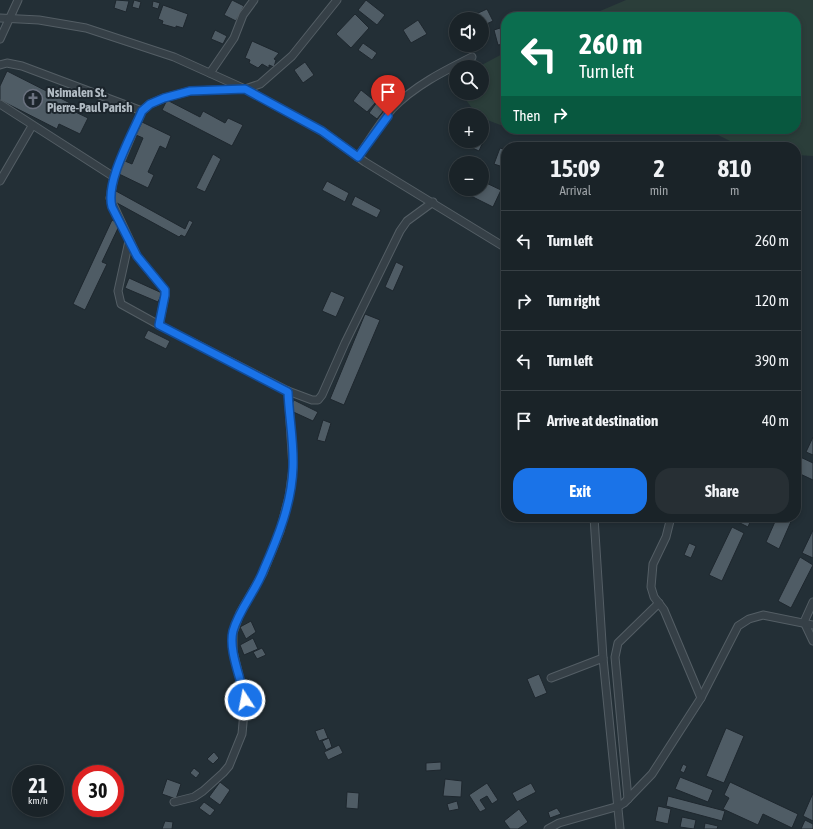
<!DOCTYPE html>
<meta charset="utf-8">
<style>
:root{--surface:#1a2328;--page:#272f34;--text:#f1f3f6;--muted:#9fa4a8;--line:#384045;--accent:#1a73e8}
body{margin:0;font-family:"Asap Condensed",sans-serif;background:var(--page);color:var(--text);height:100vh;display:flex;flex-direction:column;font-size:15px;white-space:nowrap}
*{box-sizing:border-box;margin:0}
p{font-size:13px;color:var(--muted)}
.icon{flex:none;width:22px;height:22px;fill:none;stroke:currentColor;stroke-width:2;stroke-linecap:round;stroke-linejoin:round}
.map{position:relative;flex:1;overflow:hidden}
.details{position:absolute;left:501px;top:142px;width:300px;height:380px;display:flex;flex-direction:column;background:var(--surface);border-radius:16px;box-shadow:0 2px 6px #0003,0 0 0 1px var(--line)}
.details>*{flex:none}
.top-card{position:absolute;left:501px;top:12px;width:300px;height:122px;border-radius:16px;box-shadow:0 2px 6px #0003,0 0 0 1px var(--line);background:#0b6e4f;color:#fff;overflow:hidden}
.fabs{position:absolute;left:449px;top:12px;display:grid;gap:8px}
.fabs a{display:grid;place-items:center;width:40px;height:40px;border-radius:50%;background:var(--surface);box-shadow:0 2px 6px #0003,0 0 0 1px var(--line);font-size:20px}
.speed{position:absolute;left:12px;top:765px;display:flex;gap:8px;font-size:20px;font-weight:700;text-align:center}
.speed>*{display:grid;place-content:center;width:52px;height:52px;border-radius:50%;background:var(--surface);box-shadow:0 2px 6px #0003,0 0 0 1px var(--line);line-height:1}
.speed small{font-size:10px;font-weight:400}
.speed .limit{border:6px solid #d22;background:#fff;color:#111}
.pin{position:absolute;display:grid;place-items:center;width:34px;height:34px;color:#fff;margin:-41px -17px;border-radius:50% 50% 50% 0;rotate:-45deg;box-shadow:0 0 4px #0007}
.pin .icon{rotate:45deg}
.me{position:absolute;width:44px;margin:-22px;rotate:349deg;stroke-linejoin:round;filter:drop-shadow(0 0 3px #0008)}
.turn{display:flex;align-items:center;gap:14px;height:84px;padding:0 12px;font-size:18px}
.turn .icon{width:52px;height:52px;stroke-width:2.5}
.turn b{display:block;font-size:28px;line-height:34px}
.then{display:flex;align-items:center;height:38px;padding:0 12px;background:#0003;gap:8px;font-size:15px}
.eta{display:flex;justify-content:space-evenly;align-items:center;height:68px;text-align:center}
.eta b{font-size:24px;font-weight:700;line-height:28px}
.primary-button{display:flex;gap:8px;margin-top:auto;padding:8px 12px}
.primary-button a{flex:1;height:46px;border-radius:16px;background:var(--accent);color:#fff;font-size:16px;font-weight:700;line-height:46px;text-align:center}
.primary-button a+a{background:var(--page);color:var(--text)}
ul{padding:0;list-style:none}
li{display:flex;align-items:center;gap:12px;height:60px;padding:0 12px;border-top:1px solid var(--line)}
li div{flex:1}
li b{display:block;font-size:15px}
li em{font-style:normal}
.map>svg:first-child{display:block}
.green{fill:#2b3e3a}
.building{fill:#4f5c65;stroke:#1e272e}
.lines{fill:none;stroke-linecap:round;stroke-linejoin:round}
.street-casing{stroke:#545e65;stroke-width:9}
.street{stroke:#364047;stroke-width:7}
.route-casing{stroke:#114b97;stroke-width:10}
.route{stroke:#1a73e8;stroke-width:7}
.labels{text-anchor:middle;stroke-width:4;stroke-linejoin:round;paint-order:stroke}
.poi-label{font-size:13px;font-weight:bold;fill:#b1bbc3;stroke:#1c252c;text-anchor:start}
</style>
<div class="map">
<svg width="813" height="829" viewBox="0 0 813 829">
<rect width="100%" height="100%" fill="#232f36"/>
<g class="green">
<polygon points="626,0 813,0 813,156 796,155 796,147 742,147 706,129 796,129 796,17 586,17"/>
<polygon points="506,52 506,126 503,126 482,118 482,115 477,115 464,97 464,93 482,93 482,67 478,67"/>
</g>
<g class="building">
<polygon points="116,0 129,1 126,12 114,8"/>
<polygon points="134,0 141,2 139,9 132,7"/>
<polygon points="232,0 244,6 236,21 224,15"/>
<polygon points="366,0 385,15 377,25 358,10"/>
<polygon points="153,1 160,3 158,9 152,7"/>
<polygon points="163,5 188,14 183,28 176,26 176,28 162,24 163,21 158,19"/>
<polygon points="487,9 493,21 482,26 482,19 478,19 476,14"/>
<polygon points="355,14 369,28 351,48 336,34"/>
<polygon points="418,20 427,34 411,43 403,30"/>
<polygon points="500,28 504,44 498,45 494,30"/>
<polygon points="215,30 227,36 223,44 211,39"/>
<polygon points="252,41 279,53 274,59 276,60 274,67 269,65 269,68 262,64 258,68 249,63 250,60 245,58"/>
<polygon points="363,43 377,53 372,60 358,50"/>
<polygon points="305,62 314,75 303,83 294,70"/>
<polygon points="7,71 70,103 67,108 88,118 80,134 59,124 57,129 0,100 0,86"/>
<polygon points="361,90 376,102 367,112 353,101"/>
<polygon points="167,100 200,117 203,111 225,123 228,118 243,125 232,146 162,110"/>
<polygon points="377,102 385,109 377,119 369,113"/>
<polygon points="142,122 171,136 166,149 160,146 148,172 154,175 148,188 119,174 125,161 132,164 143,138 136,135"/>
<polygon points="482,133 486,135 479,151 457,141 482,141"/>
<polygon points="500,148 506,150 506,168 494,164"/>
<polygon points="213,154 221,159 205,192 196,188"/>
<polygon points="327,181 349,193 345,202 322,190"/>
<polygon points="482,181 501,190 493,207 469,195 472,189 482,189"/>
<polygon points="116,191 185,229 189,220 193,222 185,237 181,235 179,237 117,203 116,206 112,199"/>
<polygon points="355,196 381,210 377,218 351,205"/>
<polygon points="112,220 120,224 102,262 107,264 85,310 73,304"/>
<polygon points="396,262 404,266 393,291 385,287"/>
<polygon points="129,278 162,293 158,302 125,288"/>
<polygon points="331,291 345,297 336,317 322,311"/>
<polygon points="365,314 380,320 344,405 330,399"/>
<polygon points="148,330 170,341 166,349 144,338"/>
<polygon points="294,400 318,412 313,421 289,410"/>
<polygon points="323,420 331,423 325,442 317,440"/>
<polygon points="813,437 813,455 806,452"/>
<polygon points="796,455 813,463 813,480 796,472"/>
<polygon points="735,517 752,517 748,527 734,520"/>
<polygon points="777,517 793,517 779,549 766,542"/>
<polygon points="732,527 744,533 722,581 709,575"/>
<polygon points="813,530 813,558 802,553"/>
<polygon points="689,543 696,546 691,558 684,555"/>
<polygon points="800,557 813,565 791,608 778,601"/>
<polygon points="251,621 256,632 246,639 240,627"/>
<polygon points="253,638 258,649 244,655 240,645"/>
<polygon points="262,648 266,655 257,659 253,652"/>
<polygon points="539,674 547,693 535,698 527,679"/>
<polygon points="324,728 328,738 319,741 315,731"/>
<polygon points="726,728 744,736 724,783 706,776"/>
<polygon points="329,738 332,747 326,750 322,741"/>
<polygon points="339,745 343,753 328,760 324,752"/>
<polygon points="214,752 219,758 213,764 207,759"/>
<polygon points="441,762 441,770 426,771 426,763"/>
<polygon points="683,764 687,766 684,773 680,771"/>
<polygon points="194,768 200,773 196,778 190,773"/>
<polygon points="680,777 713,790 708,802 675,789"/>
<polygon points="167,779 181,784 176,799 162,794"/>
<polygon points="445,779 462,781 461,797 443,796"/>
<polygon points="220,782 230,790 220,805 209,797"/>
<polygon points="730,782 798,814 792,828 763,814 758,825 723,809 729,798 724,795"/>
<polygon points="487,783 498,800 492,804 487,796 480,800 486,809 480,812 469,795"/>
<polygon points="531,783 536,792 517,802 512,793"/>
<polygon points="347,792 359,793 358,809 346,808"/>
<polygon points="813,793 813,821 803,816"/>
<polygon points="668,796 725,811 722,821 666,806"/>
<polygon points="457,801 459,809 449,811 447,804"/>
<polygon points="204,802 215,810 210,816 199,808"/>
<polygon points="658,806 671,809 668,824 655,821"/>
<polygon points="557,808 561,814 550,818 548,812"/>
<polygon points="519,809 528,822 518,829 510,829 504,821"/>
<polygon points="682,817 696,820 694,829 680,827"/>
<polygon points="805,820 813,824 813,829 801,829"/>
<polygon points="165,821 173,822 172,829 162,829"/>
<polygon points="705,823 718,826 717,829 704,829"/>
</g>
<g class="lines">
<defs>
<g id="street">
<polyline points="337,0 292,56 260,84 245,89 190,91 164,98 150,104 142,111 114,177 110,198 137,256 165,290 165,295 159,325 288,391 312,400 318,400 322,395 345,343 400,231 407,221 433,202"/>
<polyline points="0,18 39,20 86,28 174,57 245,89 322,131 365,162 506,248"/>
<polyline points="0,39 18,0"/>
<polyline points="0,65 7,63 22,66 142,111"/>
<polyline points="210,73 234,38 243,15 254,0"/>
<polyline points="0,104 114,177"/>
<path d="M358,157C369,141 379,124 392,109C414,86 444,71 472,57"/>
<polyline points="0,181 32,126"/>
<polyline points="129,241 118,291 121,304 159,325"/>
<polyline points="594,517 603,658 620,829"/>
<polyline points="671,517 666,537 653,564 651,587 654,597 664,610 701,698"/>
<polyline points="813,602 804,622 813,641"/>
<polyline points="551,678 603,658"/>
<polyline points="628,799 615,657 618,643 659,603"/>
<polyline points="174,802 194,797 203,791 223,773 229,766 242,734 245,700 233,651 233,633 240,613 263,573 280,531 289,497 293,468 288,391"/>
<polyline points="548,829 559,823 619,806 624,803 652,774 701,698 738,626 749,619 763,615 813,625"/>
</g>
</defs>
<use href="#street" class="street-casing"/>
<use href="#street" class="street"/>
</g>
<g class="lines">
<defs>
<path id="route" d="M245,700C242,680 228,651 233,631C239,609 256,591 264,569C278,537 292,503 293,467C294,442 289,417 288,392L159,325L165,295V290L137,256L112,207C105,182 132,135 142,111L150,104L164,98L190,91L245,89L322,131L358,157L388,116"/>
</defs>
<use href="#route" class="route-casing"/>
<use href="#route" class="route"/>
</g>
<defs>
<symbol id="church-ring" viewBox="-11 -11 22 22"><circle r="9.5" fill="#1c252c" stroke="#6b7280" stroke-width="1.5"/><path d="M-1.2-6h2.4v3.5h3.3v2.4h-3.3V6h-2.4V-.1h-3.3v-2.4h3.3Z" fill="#6b7280"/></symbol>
</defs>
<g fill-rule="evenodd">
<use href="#church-ring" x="22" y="88" width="22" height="22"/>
</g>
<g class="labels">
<g class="poi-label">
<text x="47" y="97">Nsimalen St.<tspan x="47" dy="15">Pierre-Paul Parish</tspan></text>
</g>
</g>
</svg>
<div class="fabs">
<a><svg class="icon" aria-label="sound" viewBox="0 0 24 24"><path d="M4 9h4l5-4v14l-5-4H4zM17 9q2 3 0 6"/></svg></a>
<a><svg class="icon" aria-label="search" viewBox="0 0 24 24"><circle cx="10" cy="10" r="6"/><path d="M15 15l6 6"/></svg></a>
<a>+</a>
<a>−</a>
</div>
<div class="speed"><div>21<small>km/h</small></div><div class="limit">30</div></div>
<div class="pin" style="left:388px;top:116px;background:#d93025"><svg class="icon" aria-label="arrive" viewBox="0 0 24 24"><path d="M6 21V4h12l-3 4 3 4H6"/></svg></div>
<svg class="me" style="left:245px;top:700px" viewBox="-20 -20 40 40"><circle r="17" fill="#1a73e8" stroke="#fff" stroke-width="3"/><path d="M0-11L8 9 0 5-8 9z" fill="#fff"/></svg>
<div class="top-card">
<div class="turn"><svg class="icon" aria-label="left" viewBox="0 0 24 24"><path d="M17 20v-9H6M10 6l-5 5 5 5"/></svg><div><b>260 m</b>Turn left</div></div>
<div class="then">Then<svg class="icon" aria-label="right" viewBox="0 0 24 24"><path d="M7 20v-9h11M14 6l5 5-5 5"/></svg></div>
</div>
<section class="details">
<div class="eta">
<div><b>15:09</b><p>Arrival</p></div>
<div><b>2</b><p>min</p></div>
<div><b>810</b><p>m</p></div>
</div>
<ul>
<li><svg class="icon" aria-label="left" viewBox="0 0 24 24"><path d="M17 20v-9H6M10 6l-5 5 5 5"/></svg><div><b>Turn left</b></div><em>260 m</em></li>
<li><svg class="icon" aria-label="right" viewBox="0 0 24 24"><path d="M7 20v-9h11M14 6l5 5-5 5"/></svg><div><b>Turn right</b></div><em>120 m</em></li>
<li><svg class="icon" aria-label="left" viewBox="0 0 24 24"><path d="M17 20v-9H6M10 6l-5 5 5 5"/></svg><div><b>Turn left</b></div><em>390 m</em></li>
<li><svg class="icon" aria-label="arrive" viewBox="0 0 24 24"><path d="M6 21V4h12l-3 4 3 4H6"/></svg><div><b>Arrive at destination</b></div><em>40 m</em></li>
</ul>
<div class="primary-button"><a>Exit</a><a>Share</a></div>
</section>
</div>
